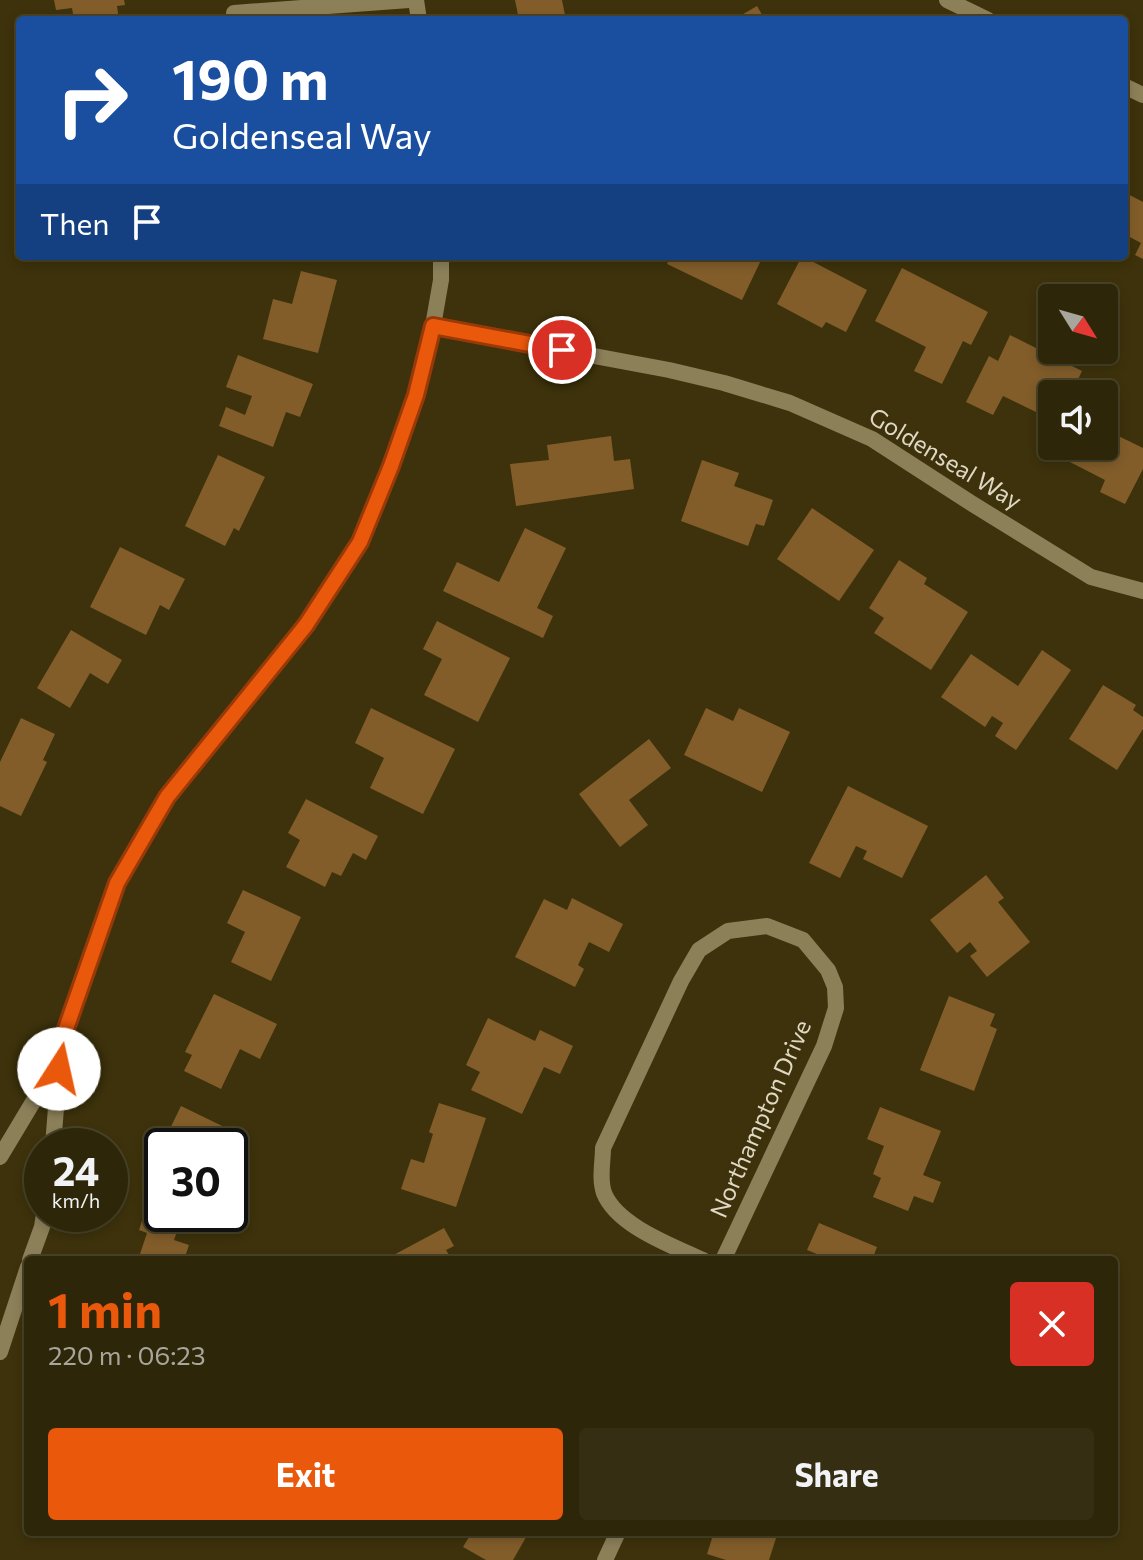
<!DOCTYPE html>
<meta charset="utf-8">
<style>
:root{--surface:#2e2608;--page:#362e12;--text:#f1f3f6;--muted:#a7a59c;--line:#494329;--accent:#ea580c}
body{margin:0;font-family:Commissioner,sans-serif;background:var(--page);color:var(--text);height:100vh;display:flex;flex-direction:column;font-size:30px;white-space:nowrap}
*{box-sizing:border-box;margin:0}
p{font-size:26px;color:var(--muted)}
.icon{flex:none;width:44px;height:44px;fill:none;stroke:currentColor;stroke-width:2;stroke-linecap:round;stroke-linejoin:round}
.map{position:relative;flex:1;overflow:hidden}
.sheet{position:absolute;left:24px;top:1256px;width:1094px;height:280px;display:flex;flex-direction:column;background:var(--surface);border-radius:8px;box-shadow:0 4px 12px #0003,0 0 0 2px var(--line)}
.sheet>*{flex:none}
.hud{position:absolute;left:16px;top:16px;width:1112px;height:244px;border-radius:8px;box-shadow:0 4px 12px #0003,0 0 0 2px var(--line);background:#1a4fa0;color:#fff;overflow:hidden}
.needle{width:52px;rotate:127deg}
.buttons{position:absolute;left:1038px;top:284px;display:grid;gap:16px}
.buttons a{display:grid;place-items:center;width:80px;height:80px;border-radius:8px;background:var(--surface);box-shadow:0 4px 12px #0003,0 0 0 2px var(--line);font-size:40px}
.speed{position:absolute;left:24px;top:1128px;display:flex;gap:16px;font-size:40px;font-weight:700;text-align:center}
.speed>*{display:grid;place-content:center;width:104px;height:104px;border-radius:50%;background:var(--surface);box-shadow:0 4px 12px #0003,0 0 0 2px var(--line);line-height:1}
.speed small{font-size:20px;font-weight:400}
.speed .limit{border:4px solid #111;border-radius:12px;background:#fff;color:#111}
.pin{position:absolute;display:grid;place-items:center;width:68px;height:68px;color:#fff;margin:-34px;border:4px solid #fff;border-radius:50%;box-shadow:0 2px 8px #0007}
.me{position:absolute;width:88px;margin:-44px;rotate:10deg;stroke-linejoin:round;filter:drop-shadow(0 0 6px #0008)}
.turn{display:flex;align-items:center;gap:28px;height:168px;padding:0 24px;font-size:36px}
.turn .icon{width:104px;height:104px;stroke-width:2.5}
.turn b{display:block;font-size:56px;line-height:68px}
.then{display:flex;align-items:center;height:76px;padding:0 24px;background:#0003;gap:16px;font-size:30px}
.round{display:grid;place-items:center;flex:none;width:84px;height:84px;border-radius:8px;background:var(--page)}
.head{display:flex;align-items:center;justify-content:space-between;height:136px;padding:0 24px}
h1{font-size:48px;font-weight:700;line-height:60px;color:var(--accent)}
.button{display:flex;gap:16px;margin-top:auto;padding:16px 24px}
.button a{flex:1;height:92px;border-radius:8px;background:var(--accent);color:#fff;font-size:32px;font-weight:700;line-height:92px;text-align:center}
.button a+a{background:var(--page);color:var(--text)}
.map>svg:first-child{display:block}
.building{fill:#825d2a}
.lines{fill:none;stroke-linecap:round;stroke-linejoin:round}
.minor{stroke:#8c8059;stroke-width:16}
.route-casing{stroke:#983908;stroke-width:20}
.route{stroke:#ea580c;stroke-width:14}
.labels{text-anchor:middle;stroke-width:6;stroke-linejoin:round;paint-order:stroke}
.street-label{font-size:24px;fill:#dfd8c4;stroke:#3d320b}
</style>
<div class="map">
<svg width="1143" height="1560" viewBox="0 0 1143 1560">
<rect width="100%" height="100%" fill="#3d320b"/>
<g class="building">
<polygon points="54,0 124,0 125,5 117,6 119,20 74,20 72,8 56,10"/>
<polygon points="515,0 562,0 566,20 519,20"/>
<polygon points="757,6 765,20 733,20"/>
<polygon points="1124,192 1143,202 1143,259 1135,255 1141,243 1124,234"/>
<polygon points="671,256 763,256 742,300 667,264"/>
<polygon points="802,256 867,290 846,332 826,322 822,328 777,304"/>
<polygon points="902,268 988,312 971,345 963,341 942,384 914,371 926,347 875,321"/>
<polygon points="301,271 337,280 318,353 263,339 273,299 292,304"/>
<polygon points="1010,335 1082,371 1071,394 1052,394 1052,411 1039,404 1036,412 1003,396 993,415 966,402 989,356 998,361"/>
<polygon points="238,355 313,384 300,417 286,412 273,447 219,426 226,407 245,415 252,396 226,387"/>
<polygon points="1104,429 1143,448 1143,469 1125,504 1100,492 1105,480 1066,460 1073,446 1104,446"/>
<polygon points="611,436 614,461 630,459 634,489 516,506 510,464 549,460 547,445"/>
<polygon points="218,455 265,477 239,531 234,528 225,546 185,526"/>
<polygon points="702,460 739,473 734,486 773,500 764,526 756,524 748,546 681,521"/>
<polygon points="812,508 874,550 839,601 777,559"/>
<polygon points="525,528 566,548 537,608 553,616 543,638 443,591 457,562 499,582"/>
<polygon points="120,547 185,579 169,610 160,605 146,635 90,607"/>
<polygon points="899,560 927,578 924,584 968,612 931,670 874,633 884,618 869,608"/>
<polygon points="437,621 510,658 478,722 424,695 442,659 423,649"/>
<polygon points="71,630 122,660 108,684 90,673 70,708 37,688"/>
<polygon points="1042,650 1071,670 1016,750 995,736 1003,723 992,716 985,727 941,697 971,654 1018,686"/>
<polygon points="1103,685 1136,705 1133,710 1143,717 1143,729 1117,770 1069,739"/>
<polygon points="371,708 455,749 423,814 370,788 384,758 355,743"/>
<polygon points="706,708 733,721 739,708 790,732 762,792 684,755"/>
<polygon points="21,718 55,734 43,760 47,762 21,816 0,806 0,762"/>
<polygon points="649,739 671,768 629,800 648,825 620,847 579,794"/>
<polygon points="848,786 928,826 902,878 863,859 867,851 856,846 840,878 809,863"/>
<polygon points="306,799 378,836 366,860 353,853 341,876 332,872 325,887 286,867 300,840 288,833"/>
<polygon points="986,875 1004,898 998,902 1030,942 987,977 970,956 977,951 970,942 957,953 930,920"/>
<polygon points="243,890 301,917 271,981 231,962 245,932 227,923"/>
<polygon points="572,898 623,924 609,952 589,942 578,965 584,969 575,987 515,957 544,899 567,910"/>
<polygon points="214,994 277,1024 260,1059 240,1049 221,1089 184,1071 192,1055 185,1052"/>
<polygon points="949,996 995,1014 990,1026 997,1029 974,1091 920,1070"/>
<polygon points="488,1018 535,1041 540,1030 573,1046 560,1074 544,1067 522,1114 471,1090 480,1072 466,1065"/>
<polygon points="439,1103 486,1118 456,1207 401,1189 411,1159 424,1163 433,1134 429,1132"/>
<polygon points="181,1106 245,1137 230,1169 230,1146 162,1146 162,1183 147,1176"/>
<polygon points="880,1107 941,1131 923,1175 941,1182 933,1203 914,1196 908,1211 873,1197 881,1178 873,1174 884,1146 867,1139"/>
<polygon points="148,1202 162,1206 162,1214 183,1214 174,1240 189,1245 184,1260 138,1260 147,1233 139,1230"/>
<polygon points="819,1223 877,1247 872,1260 822,1260 824,1257 807,1250"/>
<polygon points="444,1228 454,1246 446,1250 452,1260 389,1260 388,1258"/>
<polygon points="472,1532 529,1532 513,1560 486,1560 463,1547"/>
<polygon points="714,1532 778,1532 769,1560 726,1560 707,1554"/>
</g>
<g class="lines">
<g class="minor">
<polyline points="416,0 419,20"/>
<polyline points="947,0 988,20"/>
<polyline points="234,13 409,0"/>
<polyline points="1124,86 1143,95"/>
<polyline points="433,326 669,370 724,383 790,403 872,439 971,503 1091,577 1143,591"/>
<polyline points="53,1146 60,1057"/>
<polyline points="0,1157 39,1092 61,1043 117,883 167,797 306,625 360,542 391,466 416,395 433,326 441,280 441,256"/>
<polyline points="30,1260 42,1227 44,1214"/>
<path d="M703,1260C673,1246 617,1226 604,1193C599,1179 603,1162 603,1148L681,981L699,950L728,931L767,926L803,940L828,970L835,987L836,1008L824,1046L723,1260"/>
<polyline points="0,1352 28,1267"/>
<polyline points="605,1560 618,1532"/>
</g>
</g>
<g class="lines">
<defs>
<polyline id="route" points="59,1069 61,1043 117,883 167,797 306,625 360,542 391,466 416,395 433,326 562,350"/>
</defs>
<use href="#route" class="route-casing"/>
<use href="#route" class="route"/>
</g>
<g class="labels">
<g class="street-label">
<text transform="translate(945 459) rotate(31)" y="8">Goldenseal Way</text>
<text transform="translate(761 1119) rotate(-66)" y="8">Northampton Drive</text>
</g>
</g>
</svg>
<div class="buttons">
<a><svg class="needle" viewBox="-14 -14 28 28"><path d="M0-13l5 13h-10z" fill="#e53935"/><path d="M0 13l5-13h-10z" fill="#a7a59c"/></svg></a>
<a><svg class="icon" aria-label="sound" viewBox="0 0 24 24"><path d="M4 9h4l5-4v14l-5-4H4zM17 9q2 3 0 6"/></svg></a>
</div>
<div class="speed"><div>24<small>km/h</small></div><div class="limit">30</div></div>
<div class="pin" style="left:562px;top:350px;background:#d93025"><svg class="icon" aria-label="arrive" viewBox="0 0 24 24"><path d="M6 21V4h12l-3 4 3 4H6"/></svg></div>
<svg class="me" style="left:59px;top:1069px" viewBox="-20 -20 40 40"><circle r="19" fill="#fff"/><path d="M0-13L10 11 0 6-10 11z" fill="#ea580c"/></svg>
<div class="hud">
<div class="turn"><svg class="icon" aria-label="right" viewBox="0 0 24 24"><path d="M7 20v-9h11M14 6l5 5-5 5"/></svg><div><b>190 m</b>Goldenseal Way</div></div>
<div class="then">Then<svg class="icon" aria-label="arrive" viewBox="0 0 24 24"><path d="M6 21V4h12l-3 4 3 4H6"/></svg></div>
</div>
<section class="sheet">
<div class="head"><div><h1>1 min</h1><p>220 m · 06:23</p></div><a class="round" style="background:#d93025;color:#fff"><svg class="icon" aria-label="close" viewBox="0 0 24 24"><path d="M6 6l12 12M18 6L6 18"/></svg></a></div>
<div class="button"><a>Exit</a><a>Share</a></div>
</section>
</div>
